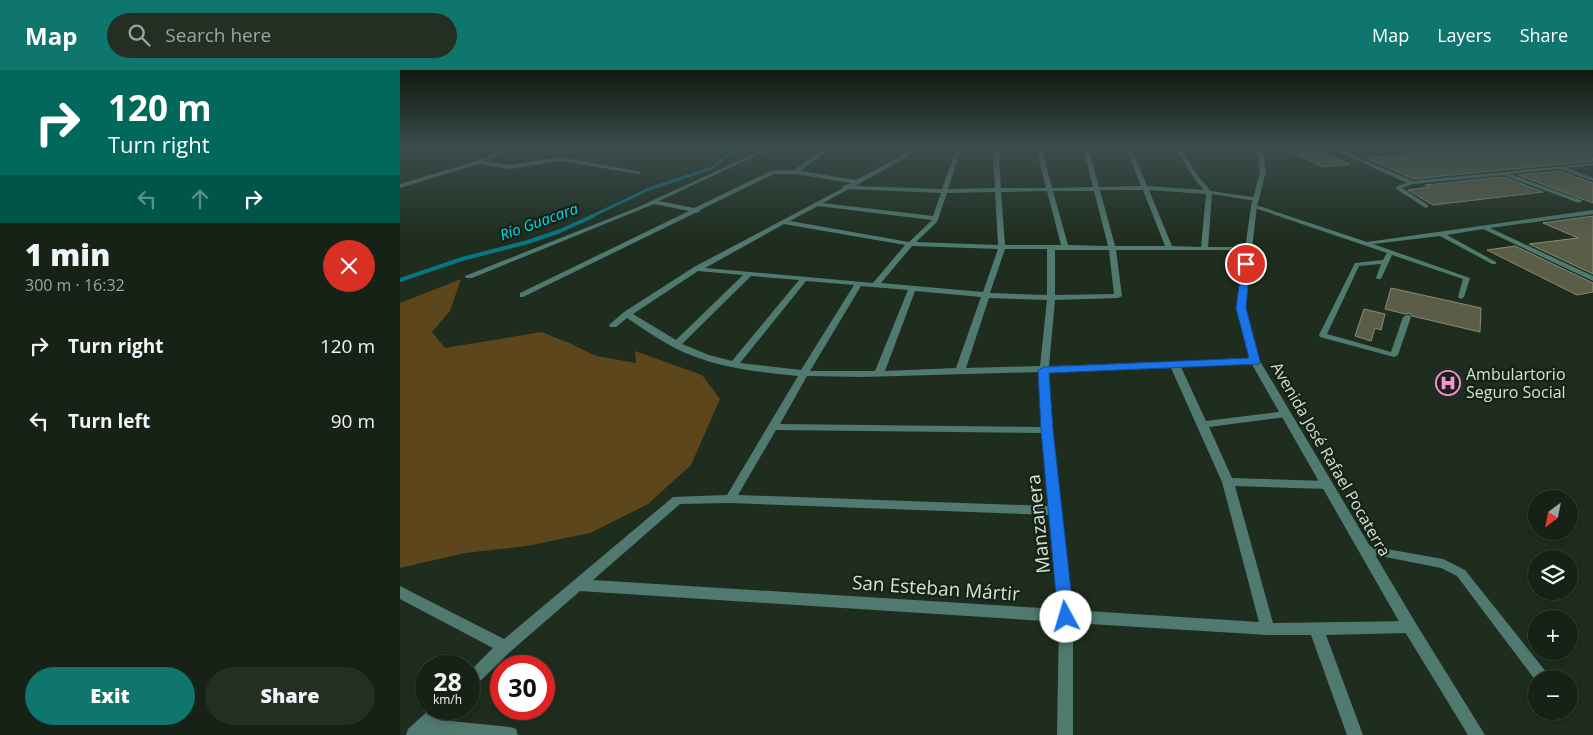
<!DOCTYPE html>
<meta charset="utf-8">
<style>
:root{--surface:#162216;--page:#232f23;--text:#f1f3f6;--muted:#9ea4a1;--line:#353f35;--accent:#0f766e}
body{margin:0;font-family:"Open Sans",sans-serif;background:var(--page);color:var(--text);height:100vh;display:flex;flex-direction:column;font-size:19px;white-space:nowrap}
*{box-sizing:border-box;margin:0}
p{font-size:16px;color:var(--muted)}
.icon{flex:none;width:28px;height:28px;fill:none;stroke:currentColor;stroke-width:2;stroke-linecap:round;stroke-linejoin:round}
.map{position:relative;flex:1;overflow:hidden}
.details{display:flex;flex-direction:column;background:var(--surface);width:400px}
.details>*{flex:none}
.hud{background:#00695c;color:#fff;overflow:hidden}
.needle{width:32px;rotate:212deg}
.controls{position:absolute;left:1128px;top:420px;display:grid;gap:10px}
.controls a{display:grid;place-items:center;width:50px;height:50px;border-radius:50%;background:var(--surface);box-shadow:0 2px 8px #0003,0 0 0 1px var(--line);font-size:25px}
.speed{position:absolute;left:15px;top:585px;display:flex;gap:10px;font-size:25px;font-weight:700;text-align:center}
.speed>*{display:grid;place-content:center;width:65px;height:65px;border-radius:50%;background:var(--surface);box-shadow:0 2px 8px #0003,0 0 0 1px var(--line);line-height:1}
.speed small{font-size:12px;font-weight:400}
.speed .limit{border:8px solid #d22;background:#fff;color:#111}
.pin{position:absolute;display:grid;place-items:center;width:42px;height:42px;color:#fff;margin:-21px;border:2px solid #fff;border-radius:50%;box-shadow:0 1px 5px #0007}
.me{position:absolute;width:55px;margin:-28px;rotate:354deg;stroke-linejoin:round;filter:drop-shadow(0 0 4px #0008)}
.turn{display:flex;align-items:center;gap:18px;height:105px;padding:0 25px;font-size:22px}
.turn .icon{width:65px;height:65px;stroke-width:2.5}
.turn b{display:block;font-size:35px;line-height:42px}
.lanes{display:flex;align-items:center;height:48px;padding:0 25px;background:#0003;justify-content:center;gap:25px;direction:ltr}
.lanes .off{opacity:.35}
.round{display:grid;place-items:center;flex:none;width:52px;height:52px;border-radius:26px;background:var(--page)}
.summary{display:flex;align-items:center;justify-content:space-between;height:85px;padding:0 25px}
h1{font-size:30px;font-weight:800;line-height:38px}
.primary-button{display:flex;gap:10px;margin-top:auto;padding:10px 25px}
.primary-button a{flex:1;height:58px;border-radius:30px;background:var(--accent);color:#fff;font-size:20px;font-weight:800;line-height:58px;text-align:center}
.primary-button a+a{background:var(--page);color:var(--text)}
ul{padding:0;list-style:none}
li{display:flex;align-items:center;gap:15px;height:75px;padding:0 25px}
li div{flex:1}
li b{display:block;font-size:19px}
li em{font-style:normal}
header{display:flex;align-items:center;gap:30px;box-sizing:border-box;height:70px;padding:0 25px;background:var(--accent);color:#fff}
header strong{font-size:24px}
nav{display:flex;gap:28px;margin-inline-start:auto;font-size:18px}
.search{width:350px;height:45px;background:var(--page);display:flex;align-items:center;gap:12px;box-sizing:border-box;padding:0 18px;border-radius:28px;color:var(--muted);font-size:19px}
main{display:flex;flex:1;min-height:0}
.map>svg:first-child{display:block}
.green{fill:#5d461c}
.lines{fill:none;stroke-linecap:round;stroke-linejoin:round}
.stream-far1{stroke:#077584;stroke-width:3}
.stream{stroke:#077584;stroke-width:4}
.building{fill:#5b5d48;stroke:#898b75}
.service{fill:#507a70;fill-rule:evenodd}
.minor{fill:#507a70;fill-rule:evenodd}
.tertiary{fill:#507a70;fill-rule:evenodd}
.route{fill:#1a73e8;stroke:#114b97}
.labels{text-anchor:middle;stroke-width:4.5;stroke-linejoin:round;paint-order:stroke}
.far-water-label{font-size:15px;font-style:italic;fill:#08d9f4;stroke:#152315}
.poi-label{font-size:16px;fill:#d7e0d7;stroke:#152315;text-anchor:start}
.street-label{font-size:16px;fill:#d7e0d7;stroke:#152315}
.near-street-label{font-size:19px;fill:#d7e0d7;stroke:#152315}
</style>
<header>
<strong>Map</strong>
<div class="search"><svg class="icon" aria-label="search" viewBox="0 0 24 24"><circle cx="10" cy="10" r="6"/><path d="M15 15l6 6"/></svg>Search here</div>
<nav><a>Map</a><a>Layers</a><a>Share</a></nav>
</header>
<main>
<section class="details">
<div class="hud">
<div class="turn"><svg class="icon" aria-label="right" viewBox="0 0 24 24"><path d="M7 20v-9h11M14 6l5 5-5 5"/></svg><div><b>120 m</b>Turn right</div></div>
<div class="lanes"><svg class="icon off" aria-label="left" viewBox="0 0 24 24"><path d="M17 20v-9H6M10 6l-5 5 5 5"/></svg><svg class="icon off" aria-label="ahead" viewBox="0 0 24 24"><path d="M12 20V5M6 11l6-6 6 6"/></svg><svg class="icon" aria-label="right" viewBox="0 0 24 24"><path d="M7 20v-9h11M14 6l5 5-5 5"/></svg></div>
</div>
<div class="summary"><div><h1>1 min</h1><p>300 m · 16:32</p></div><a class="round" style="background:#d93025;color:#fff"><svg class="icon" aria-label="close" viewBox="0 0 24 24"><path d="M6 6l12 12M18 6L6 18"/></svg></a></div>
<ul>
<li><svg class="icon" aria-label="right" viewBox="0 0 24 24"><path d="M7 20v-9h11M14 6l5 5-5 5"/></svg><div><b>Turn right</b></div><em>120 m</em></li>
<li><svg class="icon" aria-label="left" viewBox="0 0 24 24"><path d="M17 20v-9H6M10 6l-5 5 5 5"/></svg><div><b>Turn left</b></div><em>90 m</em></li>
</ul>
<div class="primary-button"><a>Exit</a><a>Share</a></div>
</section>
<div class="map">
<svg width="1193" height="665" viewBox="0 0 1193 665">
<rect width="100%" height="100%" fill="#1e2d1e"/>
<polygon class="green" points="61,209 50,241 32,262 45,278 142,262 169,273 196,286 236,293 235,281 302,305 320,329 291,395 248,434 190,463 127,476 65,483 0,498 0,233"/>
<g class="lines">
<polyline class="stream-far1" points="190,147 249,119 312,98 330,84 329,77"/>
<polyline class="stream" points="0,210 62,189 128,172 160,161 193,146"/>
</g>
<g class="building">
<polygon points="881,77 912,77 950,94 923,97"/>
<polygon points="1082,77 1162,77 1193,87 1193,91 1013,109 967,88"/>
<polygon points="1160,101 1193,113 1193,133 1118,105"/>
<polygon points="1104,107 1143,122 1033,135 1008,120 1030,117 1025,115"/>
<polygon points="1193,146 1193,204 1129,174 1178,168 1143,153"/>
<polygon points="1115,176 1193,213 1193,222 1177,225 1087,180"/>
<polygon points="991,218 1081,238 1080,262 1012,246 1010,243 1005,244 985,239"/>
<polygon points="964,239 985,244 981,260 975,258 971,271 955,266"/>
</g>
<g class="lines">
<g class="service">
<polygon points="928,77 934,77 1013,111 1193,93 1193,95 1167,98 1193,108 1193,111 1160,99 1110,104 1181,130 1182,131 1179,133 1106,106 1106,105 1013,114 1002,118 1028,135 1028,137 1026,138 996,119 997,116 1007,113"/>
<polygon points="1172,77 1178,77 1193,82 1193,85"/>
<polygon points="852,135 856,135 967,172 1193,140 1193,144 1090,158 1193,206 1193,211 1083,159 1047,165 1096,192 1096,194 1092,194 1040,166 973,174 1070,208 1064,227 1061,229 1058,227 1063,209 992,185 981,209 977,209 976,208 981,194 959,196 927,264 991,282 1003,247 1007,245 1010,245 1011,247 998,285 994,287 920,267 919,265 955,193 983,190 987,183 852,137"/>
<polygon points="964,475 1043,489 1065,500 1147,603 1148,609 1136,609 1136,611 1057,506 1041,498 960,482 958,479 960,476"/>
</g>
<g class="minor">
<polygon points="114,77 121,77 83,91 109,95 160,87 242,102 239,104 160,91 109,99 78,94 0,118 0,114 77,91"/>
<path d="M369,77H375L259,131L294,138L371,101L394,100L427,77H433L400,101L456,110L503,85L509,77H514L507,87L455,116L542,119L557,77H562L548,119L595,118L593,88L597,77H602L599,88L601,118H646L638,87V77H644V87L652,118L693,117L683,77H688L699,117L741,116L726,77H731L747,116L804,120L796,111L774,77H779L800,109L811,121L858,128L859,129L856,131L812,124L808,177H848L850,178V180H716L722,226L718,228L655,230L649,296L858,289L860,291L855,294L781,297L806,351L886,341L891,344L886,347L809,357L832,408L927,411L931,412L933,415L931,418L927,419L835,416L873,553L1010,551L1015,552L1017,557L1015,562L1010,563L926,565L963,665H947L911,565H868L673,553V665H657L659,552L180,521L110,582L74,617L69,619V602L93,578L0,529V516L104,569L273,427L327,425L398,306C356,302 311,297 273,277C258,269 242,258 227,248L216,257H210L209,255L224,242L294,197L443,118V116L451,113L395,104H374L300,140L299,142L295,143L123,227H120V223L289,141L254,134L72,208H66L65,206L236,138ZM449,119L541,123L533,146L423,133ZM700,120H743L765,176H715ZM749,120L806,124L801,177L772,176ZM647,121L661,175H605L601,122ZM653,121H694L708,176L668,175ZM595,122L598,175L516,172L537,152L547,123ZM418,136L532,150L509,172L390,151ZM384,154L505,175L473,213L305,198ZM512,176L598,179L583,222L481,213ZM605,179H647V225L590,223ZM655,180H709L714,224L655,225ZM298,201L343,205L276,270L233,244ZM351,206L399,210L332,291L309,285L282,274ZM406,211L454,215L401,300L340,293ZM461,216L508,220L475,301H410ZM515,221L581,227L556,298L485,301ZM589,228L647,230L640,296L566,298ZM771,298L822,412L859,552L672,540L652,360L649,302ZM639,302L642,357L380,354L407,306L462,307ZM376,360L642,363L649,436L338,425ZM330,433L650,445L658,539L193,510L280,434Z"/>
<polygon points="30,639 49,639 47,645 41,650 110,657 116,659 118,665 6,665 8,659"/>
</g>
<polygon class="tertiary" points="854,77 859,77 864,87 866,102 857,136 845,238 860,291 1015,552 1085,665 1068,665 1005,562 850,291 837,238 851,136 860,102 858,87"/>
</g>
<linearGradient id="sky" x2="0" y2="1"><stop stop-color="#101910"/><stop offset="0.45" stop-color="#3b4c4c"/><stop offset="1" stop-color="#3b4c4c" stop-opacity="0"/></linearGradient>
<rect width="1193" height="170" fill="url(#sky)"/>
<polygon class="route" points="846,191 850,194 846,238 860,291 859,294 649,303 653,360 674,547 672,552 666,554 660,552 658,547 641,360 638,300 644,297 849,288 836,238 842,194"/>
<defs>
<symbol id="hospital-ring" viewBox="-11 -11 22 22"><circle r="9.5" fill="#152315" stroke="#f690d0" stroke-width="1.5"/><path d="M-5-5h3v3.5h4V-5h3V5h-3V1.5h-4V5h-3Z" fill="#f690d0"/></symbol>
</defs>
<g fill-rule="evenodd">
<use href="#hospital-ring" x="1034" y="299" width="28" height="28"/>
</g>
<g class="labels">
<g class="far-water-label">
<text transform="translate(139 152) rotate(-20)" y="5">Río Guacara</text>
</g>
<g class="poi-label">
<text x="1066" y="310">Ambulartorio<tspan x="1066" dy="18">Seguro Social</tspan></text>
</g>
<g class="street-label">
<text transform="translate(931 389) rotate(60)" y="6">Avenida José Rafael Pocaterra</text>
</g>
<g class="near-street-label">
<text transform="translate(638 454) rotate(-96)" y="7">Manzanera</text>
<text transform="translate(536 518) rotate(4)" y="7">San Esteban Mártir</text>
</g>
</g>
</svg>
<div class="controls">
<a><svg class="needle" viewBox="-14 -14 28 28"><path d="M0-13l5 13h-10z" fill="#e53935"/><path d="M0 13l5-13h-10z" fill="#9ea4a1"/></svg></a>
<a><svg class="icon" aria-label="layers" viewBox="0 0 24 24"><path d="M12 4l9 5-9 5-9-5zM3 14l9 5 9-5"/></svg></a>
<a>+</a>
<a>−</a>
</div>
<div class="speed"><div>28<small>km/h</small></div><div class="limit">30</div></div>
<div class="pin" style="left:846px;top:194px;background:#d93025"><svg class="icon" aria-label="arrive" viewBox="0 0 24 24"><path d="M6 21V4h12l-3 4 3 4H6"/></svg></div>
<svg class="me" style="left:666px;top:547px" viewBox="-20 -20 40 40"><circle r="19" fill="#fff"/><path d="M0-13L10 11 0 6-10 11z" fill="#1a73e8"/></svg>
</div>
</main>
